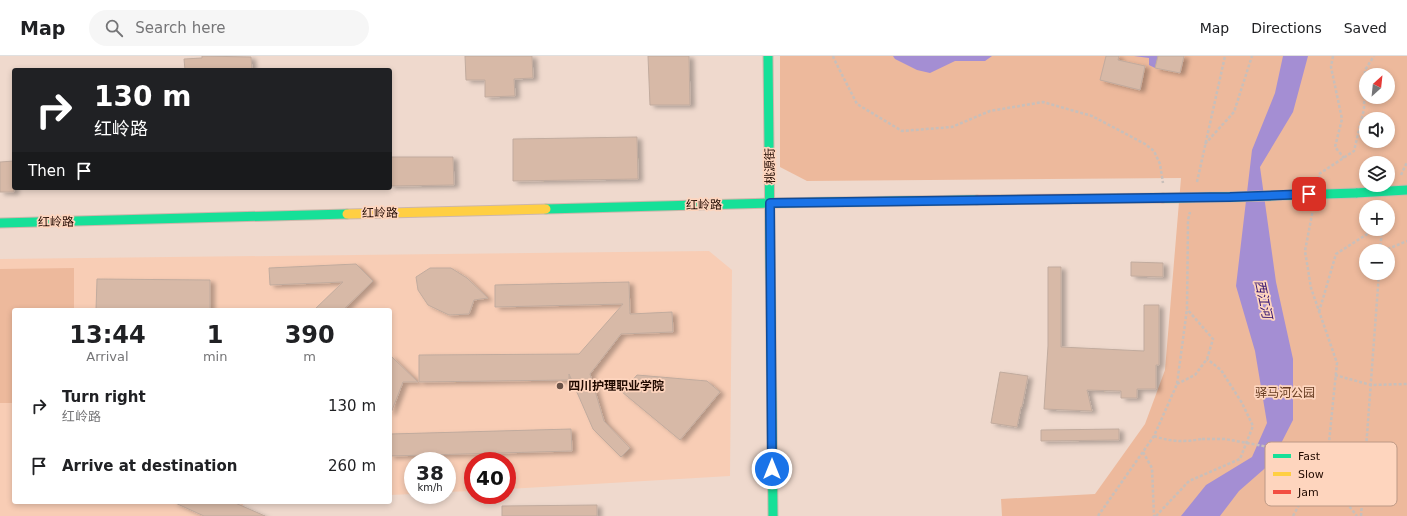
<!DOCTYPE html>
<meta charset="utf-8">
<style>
:root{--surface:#fff;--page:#f6f6f6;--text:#202124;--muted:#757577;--line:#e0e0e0}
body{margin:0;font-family:"DejaVu Sans","Noto Sans SC",sans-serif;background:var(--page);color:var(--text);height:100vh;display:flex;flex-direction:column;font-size:15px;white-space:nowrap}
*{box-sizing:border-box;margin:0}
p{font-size:13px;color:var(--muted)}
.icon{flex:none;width:22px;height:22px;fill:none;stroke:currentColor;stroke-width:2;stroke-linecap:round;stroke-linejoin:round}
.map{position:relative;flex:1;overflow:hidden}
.details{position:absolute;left:12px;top:252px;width:380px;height:196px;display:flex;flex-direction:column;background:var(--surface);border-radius:4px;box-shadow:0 2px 6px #0003}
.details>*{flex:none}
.guide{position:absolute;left:12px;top:12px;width:380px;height:122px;border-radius:4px;box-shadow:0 2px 6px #0003;background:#202124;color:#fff;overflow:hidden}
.needle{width:26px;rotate:27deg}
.fabs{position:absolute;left:1359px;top:12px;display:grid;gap:8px}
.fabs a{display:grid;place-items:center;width:36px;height:36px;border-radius:50%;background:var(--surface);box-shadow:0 2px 6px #0003;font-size:20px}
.speed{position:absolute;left:404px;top:396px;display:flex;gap:8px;font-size:20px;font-weight:700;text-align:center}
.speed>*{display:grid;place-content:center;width:52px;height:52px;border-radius:50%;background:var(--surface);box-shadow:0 2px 6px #0003;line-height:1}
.speed small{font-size:10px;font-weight:400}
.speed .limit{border:6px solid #d22;background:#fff;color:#111}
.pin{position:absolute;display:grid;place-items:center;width:34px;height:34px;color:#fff;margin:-17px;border-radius:8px;box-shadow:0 2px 6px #0006}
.me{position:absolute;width:44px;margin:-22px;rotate:0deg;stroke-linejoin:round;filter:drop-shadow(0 0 3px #0008)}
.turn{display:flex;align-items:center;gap:14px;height:84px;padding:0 16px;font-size:18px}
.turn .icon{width:52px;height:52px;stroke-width:2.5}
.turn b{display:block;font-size:28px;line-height:34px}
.then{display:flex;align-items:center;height:38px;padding:0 16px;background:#0003;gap:8px;font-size:15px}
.eta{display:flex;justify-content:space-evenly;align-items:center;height:68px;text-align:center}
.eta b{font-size:24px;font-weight:700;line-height:28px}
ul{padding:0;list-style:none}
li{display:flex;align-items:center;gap:12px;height:60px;padding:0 16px}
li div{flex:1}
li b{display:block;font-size:15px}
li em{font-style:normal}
header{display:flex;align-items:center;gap:24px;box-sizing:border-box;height:56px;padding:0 20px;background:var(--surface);border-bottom:1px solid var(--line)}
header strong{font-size:19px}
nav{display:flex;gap:22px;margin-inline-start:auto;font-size:14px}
.search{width:280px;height:36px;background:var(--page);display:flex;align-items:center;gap:10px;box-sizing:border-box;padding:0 14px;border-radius:22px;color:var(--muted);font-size:15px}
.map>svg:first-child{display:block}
.built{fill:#f8cdb5}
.green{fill:#edb99c;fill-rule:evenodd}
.water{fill:#a48ed3}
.building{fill:#d7b9a7;stroke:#c1ab9e;filter:url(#shadow)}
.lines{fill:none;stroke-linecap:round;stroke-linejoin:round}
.fast-casing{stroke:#cdb7ab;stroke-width:11}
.slow-casing{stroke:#cdb7ab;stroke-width:11}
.jam-casing{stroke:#cdb7ab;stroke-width:11}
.path{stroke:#c8bfba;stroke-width:2.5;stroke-dasharray:3 2;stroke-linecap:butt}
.fast{stroke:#16e098;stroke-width:9}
.slow{stroke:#ffcf43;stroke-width:9}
.jam{stroke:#f24e42;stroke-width:9}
.fast-bridge-casing{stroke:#cdb7ab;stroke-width:11;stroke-linecap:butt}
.path-bridge{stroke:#c8bfba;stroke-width:2.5;stroke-dasharray:3 2;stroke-linecap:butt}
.fast-bridge{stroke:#16e098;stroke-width:9}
.route-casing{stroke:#114b97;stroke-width:10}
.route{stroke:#1a73e8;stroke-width:7}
.poi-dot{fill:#695248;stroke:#fed5be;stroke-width:1.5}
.labels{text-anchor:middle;stroke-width:3.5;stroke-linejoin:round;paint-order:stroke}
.street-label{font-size:12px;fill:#210a00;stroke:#fed5be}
.poi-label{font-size:12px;font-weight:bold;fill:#210a00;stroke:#fed5be;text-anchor:start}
.park-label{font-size:12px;fill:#663b20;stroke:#fed5be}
.water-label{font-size:13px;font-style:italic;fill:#32116f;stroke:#fed5be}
.key{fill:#fed5be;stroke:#bc9885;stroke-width:1}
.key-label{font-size:11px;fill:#210a00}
</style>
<header>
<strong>Map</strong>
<div class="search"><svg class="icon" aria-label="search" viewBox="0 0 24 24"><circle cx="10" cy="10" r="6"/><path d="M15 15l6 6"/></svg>Search here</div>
<nav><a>Map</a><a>Directions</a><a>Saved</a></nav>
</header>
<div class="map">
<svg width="1407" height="460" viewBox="0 0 1407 460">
<defs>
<filter id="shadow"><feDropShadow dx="4.5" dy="2.5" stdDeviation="2" flood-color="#0004"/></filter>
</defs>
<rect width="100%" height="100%" fill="#efd9cd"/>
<polygon class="built" points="709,195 732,214 730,420 507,433 507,405 473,405 473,435 447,436 447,405 413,405 413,438 390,439 390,254 14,254 14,446 269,446 243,447 243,460 0,460 0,203"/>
<g class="green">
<path d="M780,0H1407V460H1002L1001,443L1095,438L1145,368L1165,314L1181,122L807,125L780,111ZM1366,19H1388V41H1366ZM1366,63H1388V85H1366ZM1366,107H1388V129H1366ZM1366,151H1388V173H1366ZM1366,195H1388V217H1366Z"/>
<polygon points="74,212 74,254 14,254 14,347 0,347 0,213"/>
</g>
<g class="water">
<polygon points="893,0 992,0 985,5 955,5 930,17 917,14 895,3"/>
<polygon points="1134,0 1158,0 1155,12 1149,9 1149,2"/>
<polygon points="1283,0 1308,0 1293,56 1260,111 1276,226 1293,303 1293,364 1271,407 1239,435 1220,460 1181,460 1206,429 1252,401 1267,367 1255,295 1236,230 1252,94 1275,37"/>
</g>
<g class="building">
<polygon points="202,0 251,1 252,14 185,14 184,3 202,2"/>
<polygon points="465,0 532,0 533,22 514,23 515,40 485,41 485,24 466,24"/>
<polygon points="648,0 689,0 690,49 650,49"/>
<polygon points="1106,0 1119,0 1118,4 1145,10 1140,34 1100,24"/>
<polygon points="1158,0 1184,0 1180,17 1155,12"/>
<polygon points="637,81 638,123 513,125 513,83"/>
<polygon points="390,101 453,101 454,129 390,130"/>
<polygon points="14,105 14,136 0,136 0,106"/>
<polygon points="1131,206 1163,207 1163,221 1131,220"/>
<polygon points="356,208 373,225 343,254 314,254 343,226 270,229 269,212"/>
<polygon points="1048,211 1061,211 1061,291 1144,295 1144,249 1159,249 1159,309 1156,309 1156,333 1137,333 1137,342 1121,342 1121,335 1087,334 1092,355 1044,353 1048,290"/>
<polygon points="430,212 451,212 467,222 488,242 474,244 469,258 449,259 428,249 418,234 416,221"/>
<polygon points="97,223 210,224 210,254 96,254"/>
<polygon points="629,226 630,258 672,256 673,276 621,278 590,318 604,365 630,392 621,401 593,373 569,318 569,324 419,326 419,299 579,298 623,248 495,251 495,229"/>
<polygon points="390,299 418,326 403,326 391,357 390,356"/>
<polygon points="1000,316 1028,320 1022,351 1021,351 1017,371 991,367"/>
<polygon points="637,319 707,325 720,336 680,384 622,336"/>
<polygon points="571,373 572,395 390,400 390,378"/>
<polygon points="1119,373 1119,384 1041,385 1041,374"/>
<polygon points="173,446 233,446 265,460 204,460"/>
<polygon points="597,449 597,460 502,460 502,450"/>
</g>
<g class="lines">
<defs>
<g id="fast">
<polyline points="768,0 773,460"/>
<polyline points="1356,137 1407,134"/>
<polyline points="1163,142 1230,141"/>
<polyline points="546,153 770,147 977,144"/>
<polyline points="0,167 347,158"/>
</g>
<polyline id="slow" points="347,158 546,153"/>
<polyline id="jam" points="977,144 1163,142"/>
</defs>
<use href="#fast" class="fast-casing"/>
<use href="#slow" class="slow-casing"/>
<use href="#jam" class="jam-casing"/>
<g class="path">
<polyline points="833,0 834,3 857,48 902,75 952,71 990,55 1043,46 1092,60 1145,88 1154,95 1160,108 1163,127"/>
<polyline points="1333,0 1331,11 1342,63 1335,91 1344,102"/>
<polyline points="1205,88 1234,56 1252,0"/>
<polyline points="1401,119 1407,106"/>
<polyline points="1319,123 1319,118 1354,95 1364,53 1365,14 1374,0"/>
<polyline points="1197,126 1225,0"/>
<polyline points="1380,195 1382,173"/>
<polyline points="1383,195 1407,185"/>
<polyline points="1319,256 1336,198 1375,173"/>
<polyline points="1335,319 1371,329 1407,328"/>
<polyline points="1177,328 1195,319 1207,303 1213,283 1187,253"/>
<path d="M1154,380C1171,386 1184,386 1202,383"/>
<polyline points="1143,396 1152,412 1154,460"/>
<polyline points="1334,431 1357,460"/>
<polyline points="1098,460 1154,380 1177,328 1187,253 1188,164 1190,156"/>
<polyline points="1156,460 1189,425 1240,403 1253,370 1242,347 1221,314 1207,303"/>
<polyline points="1293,460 1328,396 1337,307 1311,232 1305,195 1313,153"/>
<polyline points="1361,460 1379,217"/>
</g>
<use href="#fast" class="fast"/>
<use href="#slow" class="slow"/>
<use href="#jam" class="jam"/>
<defs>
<polyline id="fast-bridge" points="1230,141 1356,137"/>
</defs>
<use href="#fast-bridge" class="fast-bridge-casing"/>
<polyline class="path-bridge" points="1202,383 1225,383 1269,391 1306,406 1334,431"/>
<use href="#fast-bridge" class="fast-bridge"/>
</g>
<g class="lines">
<defs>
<polyline id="route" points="772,413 770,147 1230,141 1309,138"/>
</defs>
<use href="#route" class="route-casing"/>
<use href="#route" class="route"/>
</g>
<circle class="poi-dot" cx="560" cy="330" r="4"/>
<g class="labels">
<g class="street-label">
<text transform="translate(770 110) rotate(-91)" y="4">桃源街</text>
<text transform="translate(704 149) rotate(-1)" y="4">红岭路</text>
<text transform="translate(380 157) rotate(-1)" y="4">红岭路</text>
<text transform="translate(56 166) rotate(-1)" y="4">红岭路</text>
</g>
<g class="poi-label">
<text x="568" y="334">四川护理职业学院</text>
</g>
<g class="park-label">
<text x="1285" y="341">驿马河公园</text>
</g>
<g class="water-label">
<text transform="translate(1264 243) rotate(78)" y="5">西江河</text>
</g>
</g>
<rect x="1265" y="386" width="132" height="64" rx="6" class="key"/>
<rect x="1273" y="398" width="18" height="4" fill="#16e098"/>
<rect x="1273" y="416" width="18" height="4" fill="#ffcf43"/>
<rect x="1273" y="434" width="18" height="4" fill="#f24e42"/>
<g class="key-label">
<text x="1298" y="404">Fast</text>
<text x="1298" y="422">Slow</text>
<text x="1298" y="440">Jam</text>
</g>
</svg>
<div class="fabs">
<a><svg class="needle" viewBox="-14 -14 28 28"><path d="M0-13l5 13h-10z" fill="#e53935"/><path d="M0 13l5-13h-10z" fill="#757577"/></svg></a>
<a><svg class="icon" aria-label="sound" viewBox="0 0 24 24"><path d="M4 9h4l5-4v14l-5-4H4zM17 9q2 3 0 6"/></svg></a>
<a><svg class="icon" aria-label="layers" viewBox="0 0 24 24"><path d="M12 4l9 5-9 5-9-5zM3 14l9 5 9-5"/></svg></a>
<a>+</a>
<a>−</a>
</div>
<div class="speed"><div>38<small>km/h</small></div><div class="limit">40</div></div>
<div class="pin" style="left:1309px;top:138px;background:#d93025"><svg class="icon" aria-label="arrive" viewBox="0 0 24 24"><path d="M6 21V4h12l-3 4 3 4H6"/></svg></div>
<svg class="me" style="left:772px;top:413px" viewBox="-20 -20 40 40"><circle r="17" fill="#1a73e8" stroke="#fff" stroke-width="3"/><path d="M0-11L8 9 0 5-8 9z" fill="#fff"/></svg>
<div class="guide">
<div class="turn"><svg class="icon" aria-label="right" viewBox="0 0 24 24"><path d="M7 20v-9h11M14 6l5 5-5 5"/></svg><div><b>130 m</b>红岭路</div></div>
<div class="then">Then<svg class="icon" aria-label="arrive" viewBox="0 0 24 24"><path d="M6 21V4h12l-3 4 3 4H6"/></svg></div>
</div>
<section class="details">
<div class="eta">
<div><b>13:44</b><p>Arrival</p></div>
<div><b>1</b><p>min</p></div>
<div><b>390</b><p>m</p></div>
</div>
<ul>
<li><svg class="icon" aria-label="right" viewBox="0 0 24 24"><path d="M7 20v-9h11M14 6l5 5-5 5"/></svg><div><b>Turn right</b><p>红岭路</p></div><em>130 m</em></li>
<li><svg class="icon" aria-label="arrive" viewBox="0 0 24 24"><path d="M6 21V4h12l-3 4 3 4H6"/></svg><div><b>Arrive at destination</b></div><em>260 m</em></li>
</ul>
</section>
</div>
